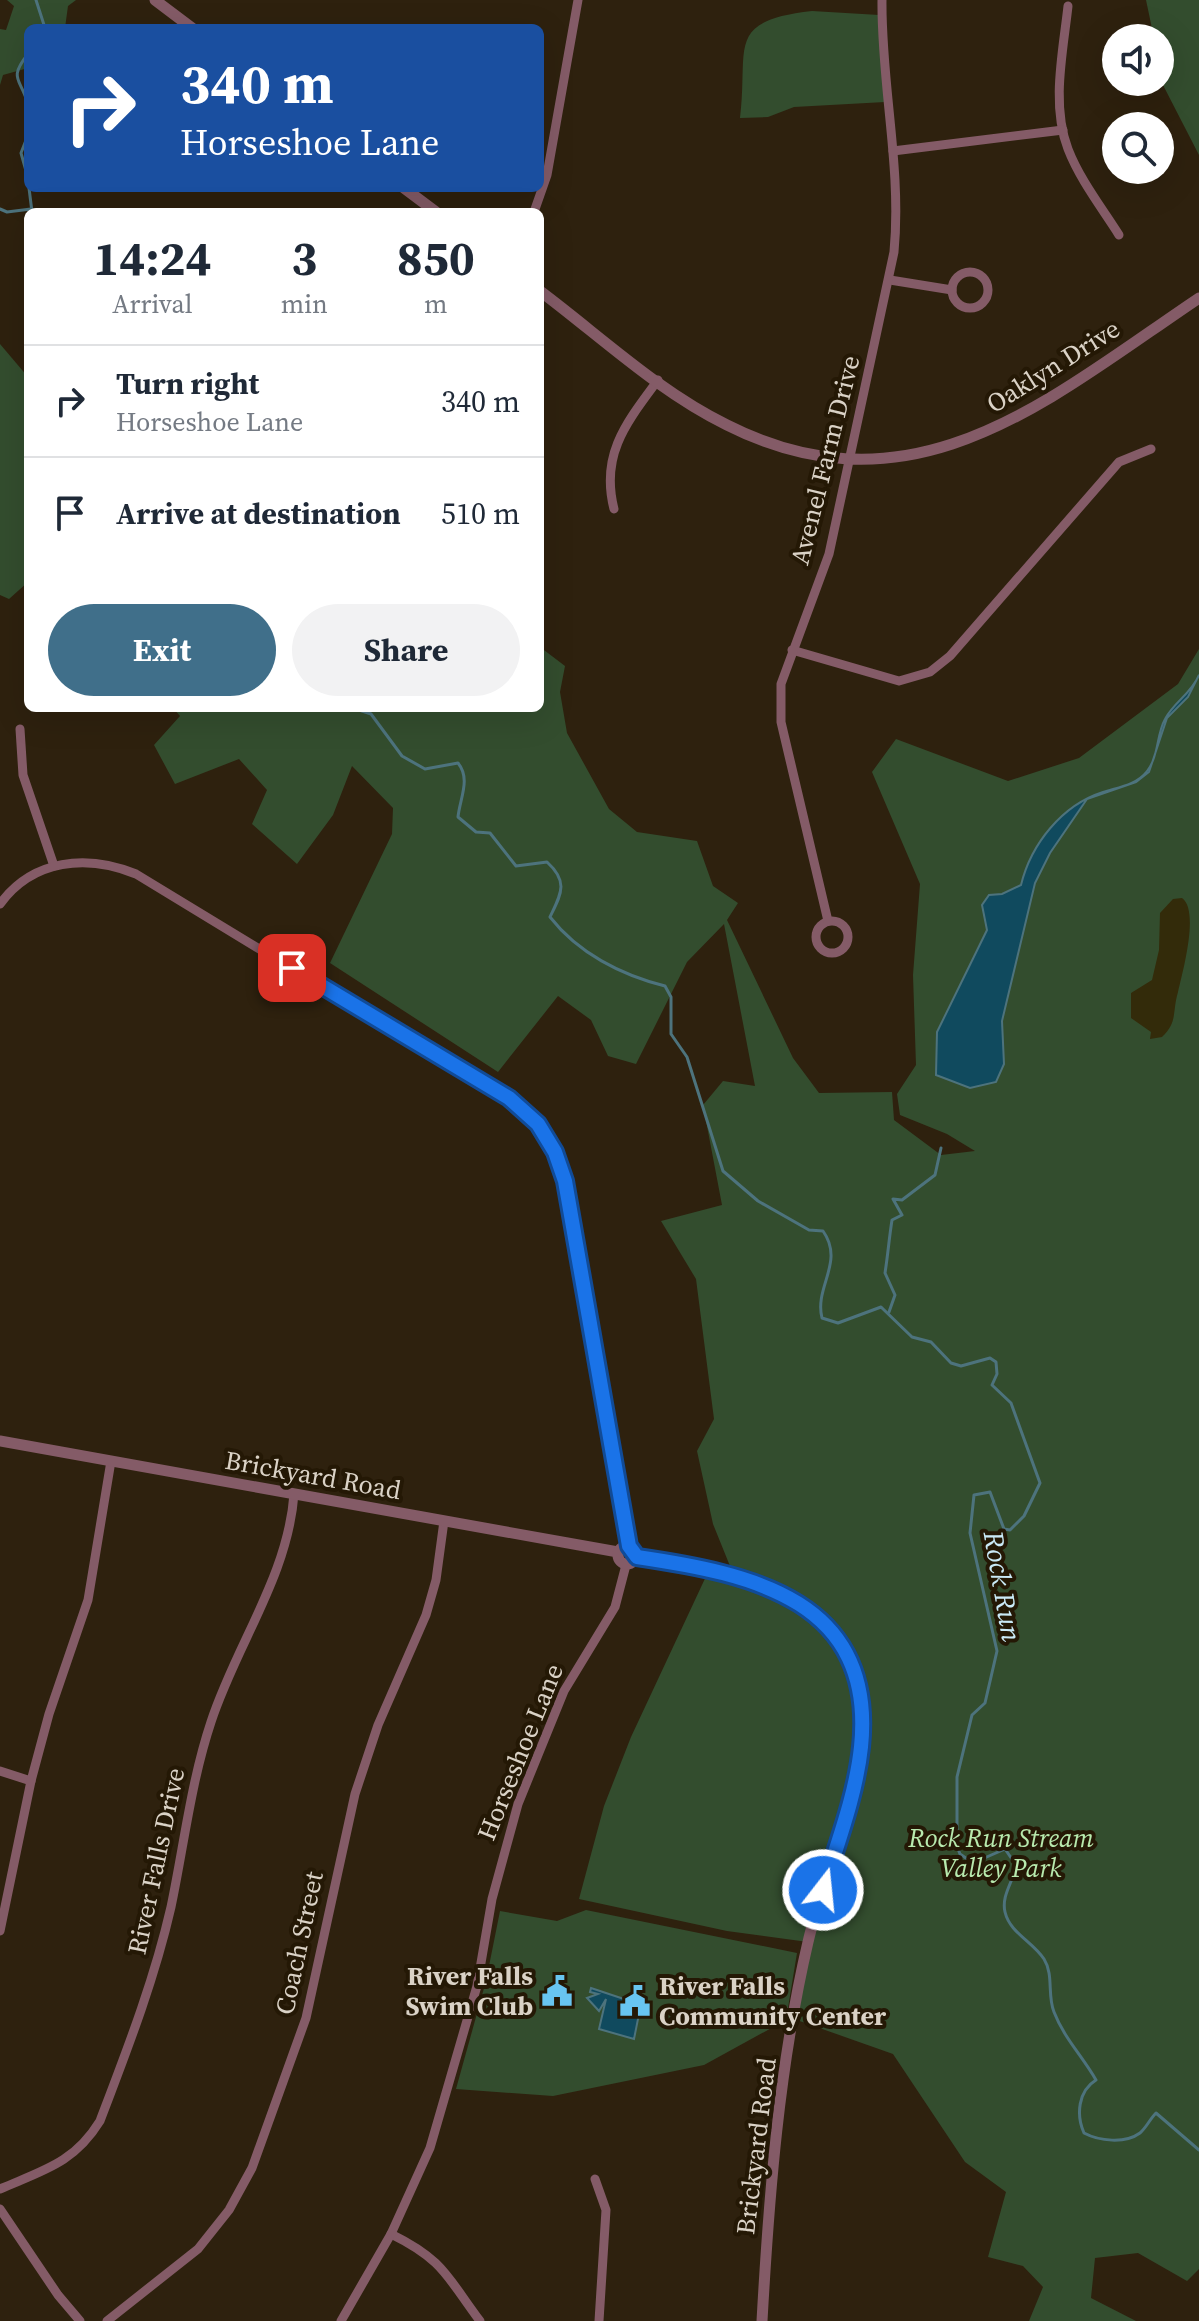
<!DOCTYPE html>
<style>
:root{--surface:#fff;--page:#f2f2f3;--text:#1f2937;--muted:#747a83;--line:#e0e1e3;--accent:#406f8a}
body{margin:0;font-family:"Source Serif 4",serif;background:var(--page);color:var(--text);height:100vh;display:flex;flex-direction:column;font-size:30px;white-space:nowrap}
*{box-sizing:border-box;margin:0}
p{font-size:26px;color:var(--muted)}
.icon{flex:none;width:44px;height:44px;fill:none;stroke:currentColor;stroke-width:2;stroke-linecap:round;stroke-linejoin:round}
.map{position:relative;flex:1;overflow:hidden}
.side{position:absolute;left:24px;top:208px;width:520px;height:504px;display:flex;flex-direction:column;background:var(--surface);border-radius:12px;box-shadow:0 8px 32px #0002}
.side>*{flex:none}
.top-card{position:absolute;left:24px;top:24px;width:520px;height:168px;border-radius:12px;box-shadow:0 8px 32px #0002;background:#1a4fa0;color:#fff;overflow:hidden}
.controls{position:absolute;left:1102px;top:24px;display:grid;gap:16px}
.controls a{display:grid;place-items:center;width:72px;height:72px;border-radius:50%;background:var(--surface);box-shadow:0 8px 32px #0002;font-size:40px}
.pin{position:absolute;display:grid;place-items:center;width:68px;height:68px;color:#fff;margin:-34px;border-radius:16px;box-shadow:0 4px 12px #0006}
.me{position:absolute;width:88px;margin:-44px;rotate:16deg;stroke-linejoin:round;filter:drop-shadow(0 0 6px #0008)}
.turn{display:flex;align-items:center;gap:28px;height:168px;padding:0 24px;font-size:36px}
.turn .icon{width:104px;height:104px;stroke-width:2.5}
.turn b{display:block;font-size:56px;line-height:68px}
.eta{display:flex;justify-content:space-evenly;align-items:center;height:136px;text-align:center}
.eta b{font-size:48px;font-weight:700;line-height:56px}
.action{display:flex;gap:16px;margin-top:auto;padding:16px 24px}
.action a{flex:1;height:92px;border-radius:48px;background:var(--accent);color:#fff;font-size:32px;font-weight:700;line-height:92px;text-align:center}
.action a+a{background:var(--page);color:var(--text)}
ul{padding:0;list-style:none}
li{display:flex;align-items:center;gap:24px;height:112px;padding:0 24px;border-top:2px solid var(--line)}
li div{flex:1}
li b{display:block;font-size:30px}
li em{font-style:normal}
.map>svg:first-child{display:block}
.green{fill:#334d2e}
.sand{fill:#332b0a}
.water{fill:#104a5e;stroke:#4d737d;stroke-width:2}
.lines{fill:none;stroke-linecap:round;stroke-linejoin:round}
.stream{stroke:#4d737d;stroke-width:3}
.minor{stroke:#845b67;stroke-width:9}
.tertiary{stroke:#845b67;stroke-width:11}
.route-casing{stroke:#114b97;stroke-width:20}
.route{stroke:#1a73e8;stroke-width:14}
.labels{text-anchor:middle;stroke-width:8;stroke-linejoin:round;paint-order:stroke}
.street-label{font-size:26px;fill:#dad2c6;stroke:#241805}
.park-label{font-size:26px;font-style:italic;fill:#b8eaae;stroke:#241805}
.poi-label{font-size:26px;font-weight:bold;fill:#dad2c6;stroke:#241805;text-anchor:end}
.water-label{font-size:28px;font-style:italic;fill:#caeaf7;stroke:#241805}
</style>
<div class="map">
<svg width="1199" height="2321" viewBox="0 0 1199 2321">
<rect width="100%" height="100%" fill="#2e210e"/>
<g class="green">
<polygon points="7,0 76,0 68,6 65,28 28,28 28,68 3,75 0,85 0,29 6,30 14,6"/>
<polygon points="1146,0 1199,0 1199,155 1164,87 1160,38 1154,38"/>
<path d="M812,11L879,15L885,102L794,107L768,117L740,118C749,47 724,21 812,11Z"/>
<polygon points="0,344 28,377 28,582 9,599 0,595"/>
<polygon points="540,647 565,666 560,692 567,733 609,809 637,832 697,841 713,886 738,903 727,920 793,1058 819,1093 892,1092 894,1120 941,1155 975,1151 947,1134 900,1115 897,1094 916,1065 913,975 920,884 872,772 896,739 1008,781 1079,758 1178,684 1199,649 1199,2269 1187,2281 1138,2253 1095,2258 1091,2298 1136,2321 1029,2321 1043,2287 1023,2266 988,2257 1006,2192 965,2162 893,2054 794,2019 808,1942 727,1931 579,1899 604,1806 631,1737 709,1570 734,1576 713,1524 697,1451 714,1419 696,1279 661,1221 722,1205 703,1105 723,1081 755,1086 724,924 687,962 636,1064 608,1056 591,1020 558,996 498,1072 330,963 392,834 393,808 352,766 333,815 297,864 252,824 267,790 239,759 175,784 154,745 180,716 173,708 540,708"/>
<polygon points="586,1910 797,1953 786,2020 704,2065 553,2096 456,2089 486,1981 500,1911 557,1921"/>
</g>
<path class="sand" d="M1182,898C1199,910 1184,967 1178,992C1172,1012 1178,1022 1162,1037L1150,1039L1151,1032L1131,1018V993L1152,980L1159,950L1160,913L1173,899Z"/>
<g class="water">
<path d="M1199,675L1188,697L1167,718L1149,772L1136,782L1087,799L1050,853L1035,883L1002,1021L1004,1064L996,1082L970,1088L936,1075L937,1032L987,930L982,905L989,895L1002,894L1021,885C1031,844 1062,805 1103,792C1118,787 1136,785 1147,771C1159,756 1156,735 1165,719C1174,702 1191,694 1199,675Z"/>
<polygon points="591,1988 627,2000 628,2010 639,2014 634,2039 599,2029 606,1999 599,2011 587,1998 598,1994 590,1992"/>
</g>
<g class="lines">
<g class="stream">
<polyline points="36,0 45,28"/>
<path d="M28,54C7,80 22,79 28,105"/>
<polyline points="28,135 21,153 28,178"/>
<polyline points="29,188 32,212"/>
<polyline points="0,209 7,212 31,209"/>
<path d="M353,708L371,714L402,756L425,769L458,763C471,779 460,798 458,817L476,832L490,833L516,866L547,862C569,882 561,894 550,917C578,953 621,975 665,986L671,997V1034L687,1057L723,1171L758,1201L809,1230L823,1231C845,1262 814,1287 822,1318L838,1323L881,1307L912,1337L931,1342L951,1363L961,1366L990,1358L996,1362L997,1374L992,1385L1011,1403L1040,1483L1024,1516L1010,1530L1004,1529L990,1492L974,1495L970,1533L997,1651L985,1703L972,1715L957,1777V1846L960,1854L973,1863L1005,1849L1016,1865C1014,1881 1001,1895 1005,1912C1010,1933 1032,1941 1044,1959C1054,1975 1047,1995 1054,2012C1064,2038 1083,2057 1096,2080C1078,2091 1076,2115 1084,2133C1099,2141 1125,2144 1140,2133C1146,2128 1150,2119 1156,2113L1199,2150"/>
<path d="M889,1312L895,1295L885,1273C888,1254 889,1239 892,1220L902,1215L893,1199L902,1200L935,1175L941,1148"/>
</g>
<g class="minor">
<path d="M1068,6C1063,52 1051,105 1068,149C1080,180 1102,208 1119,235"/>
<polyline points="893,151 1063,130"/>
<polyline points="534,212 547,175 578,0"/>
<circle cx="970" cy="290" r="18"/>
<polyline points="890,280 952,290"/>
<path d="M614,509C600,454 627,422 658,380"/>
<polyline points="792,650 899,681 930,672 950,656 1119,462 1151,449"/>
<polyline points="20,729 23,775 54,866"/>
<path d="M0,904C33,859 87,854 136,874L526,1111L555,1152L565,1181L629,1546"/>
<circle cx="832" cy="937" r="16"/>
<path d="M828,921L781,722V684L829,554L894,252C902,168 881,84 882,0"/>
<polyline points="0,1771 31,1781"/>
<polyline points="0,1931 31,1781 49,1714 88,1600 111,1461"/>
<polyline points="595,2179 606,2210 599,2321"/>
<path d="M0,2189C44,2170 74,2163 100,2121C127,2050 154,1981 171,1907C184,1845 191,1782 211,1722C236,1645 288,1576 294,1494"/>
<polyline points="0,2209 58,2295 80,2321"/>
<path d="M391,2234C444,2260 447,2277 480,2321"/>
<polyline points="107,2321 198,2249 229,2210 252,2168 306,2018 355,1794 378,1725 426,1615 436,1580 444,1521"/>
<polyline points="341,2321 391,2234 430,2148 477,1986 492,1899 518,1804 564,1691 615,1607 626,1565"/>
</g>
<g class="tertiary">
<polyline points="155,0 192,28"/>
<polyline points="404,188 436,212"/>
<path d="M540,291C600,336 659,392 727,425C915,520 1050,398 1199,298"/>
<polyline points="0,1441 618,1552"/>
<circle cx="627" cy="1555" r="9"/>
<path d="M637,1557C709,1567 806,1580 846,1649C863,1677 865,1717 861,1749C852,1815 823,1878 808,1942C779,2066 769,2195 762,2321"/>
</g>
</g>
<g class="lines">
<defs>
<path id="route" d="M292,968L509,1098L538,1124L555,1152L565,1181L629,1546L637,1557C754,1574 876,1601 861,1747C856,1795 837,1844 823,1890"/>
</defs>
<use href="#route" class="route-casing"/>
<use href="#route" class="route"/>
</g>
<defs>
<symbol id="civic-bare" viewBox="-9 -9 18 18"><path d="M-.6-6.5H3V-4.5H.6V-3L4-1V1h2V6H-6V1h2V-1L-.6-3ZM-1.2 2.5V6h2.4V2.5Z" fill="#68c4f0" stroke="#241805" stroke-width="2.5" paint-order="stroke"/></symbol>
</defs>
<g fill-rule="evenodd">
<use href="#civic-bare" x="535" y="1969" width="44" height="44"/>
<use href="#civic-bare" x="613" y="1979" width="44" height="44"/>
</g>
<g class="labels">
<g class="street-label">
<text transform="translate(1053 366) rotate(-32)" y="9">Oaklyn Drive</text>
<text transform="translate(825 460) rotate(-76)" y="9">Avenel Farm Drive</text>
<text transform="translate(313 1475) rotate(10)" y="9">Brickyard Road</text>
<text transform="translate(520 1752) rotate(-68)" y="9">Horseshoe Lane</text>
<text transform="translate(156 1861) rotate(-78)" y="9">River Falls Drive</text>
<text transform="translate(299 1943) rotate(-78)" y="9">Coach Street</text>
<text transform="translate(756 2146) rotate(-83)" y="9">Brickyard Road</text>
</g>
<g class="park-label">
<text x="1001" y="1847">Rock Run Stream<tspan x="1001" dy="30">Valley Park</tspan></text>
</g>
<g class="poi-label">
<text x="533" y="1985">River Falls<tspan x="533" dy="30">Swim Club</tspan></text>
<text x="659" y="1995" text-anchor="start">River Falls<tspan x="659" dy="30">Community Center</tspan></text>
</g>
<g class="water-label">
<text transform="translate(1003 1586) rotate(80)" y="10">Rock Run</text>
</g>
</g>
</svg>
<div class="controls">
<a><svg class="icon" aria-label="sound" viewBox="0 0 24 24"><path d="M4 9h4l5-4v14l-5-4H4zM17 9q2 3 0 6"/></svg></a>
<a><svg class="icon" aria-label="search" viewBox="0 0 24 24"><circle cx="10" cy="10" r="6"/><path d="M15 15l6 6"/></svg></a>
</div>
<div class="pin" style="left:292px;top:968px;background:#d93025"><svg class="icon" aria-label="arrive" viewBox="0 0 24 24"><path d="M6 21V4h12l-3 4 3 4H6"/></svg></div>
<svg class="me" style="left:823px;top:1890px" viewBox="-20 -20 40 40"><circle r="17" fill="#1a73e8" stroke="#fff" stroke-width="3"/><path d="M0-11L8 9 0 5-8 9z" fill="#fff"/></svg>
<div class="top-card">
<div class="turn"><svg class="icon" aria-label="right" viewBox="0 0 24 24"><path d="M7 20v-9h11M14 6l5 5-5 5"/></svg><div><b>340 m</b>Horseshoe Lane</div></div>
</div>
<section class="side">
<div class="eta">
<div><b>14:24</b><p>Arrival</p></div>
<div><b>3</b><p>min</p></div>
<div><b>850</b><p>m</p></div>
</div>
<ul>
<li><svg class="icon" aria-label="right" viewBox="0 0 24 24"><path d="M7 20v-9h11M14 6l5 5-5 5"/></svg><div><b>Turn right</b><p>Horseshoe Lane</p></div><em>340 m</em></li>
<li><svg class="icon" aria-label="arrive" viewBox="0 0 24 24"><path d="M6 21V4h12l-3 4 3 4H6"/></svg><div><b>Arrive at destination</b></div><em>510 m</em></li>
</ul>
<div class="action"><a>Exit</a><a>Share</a></div>
</section>
</div>
